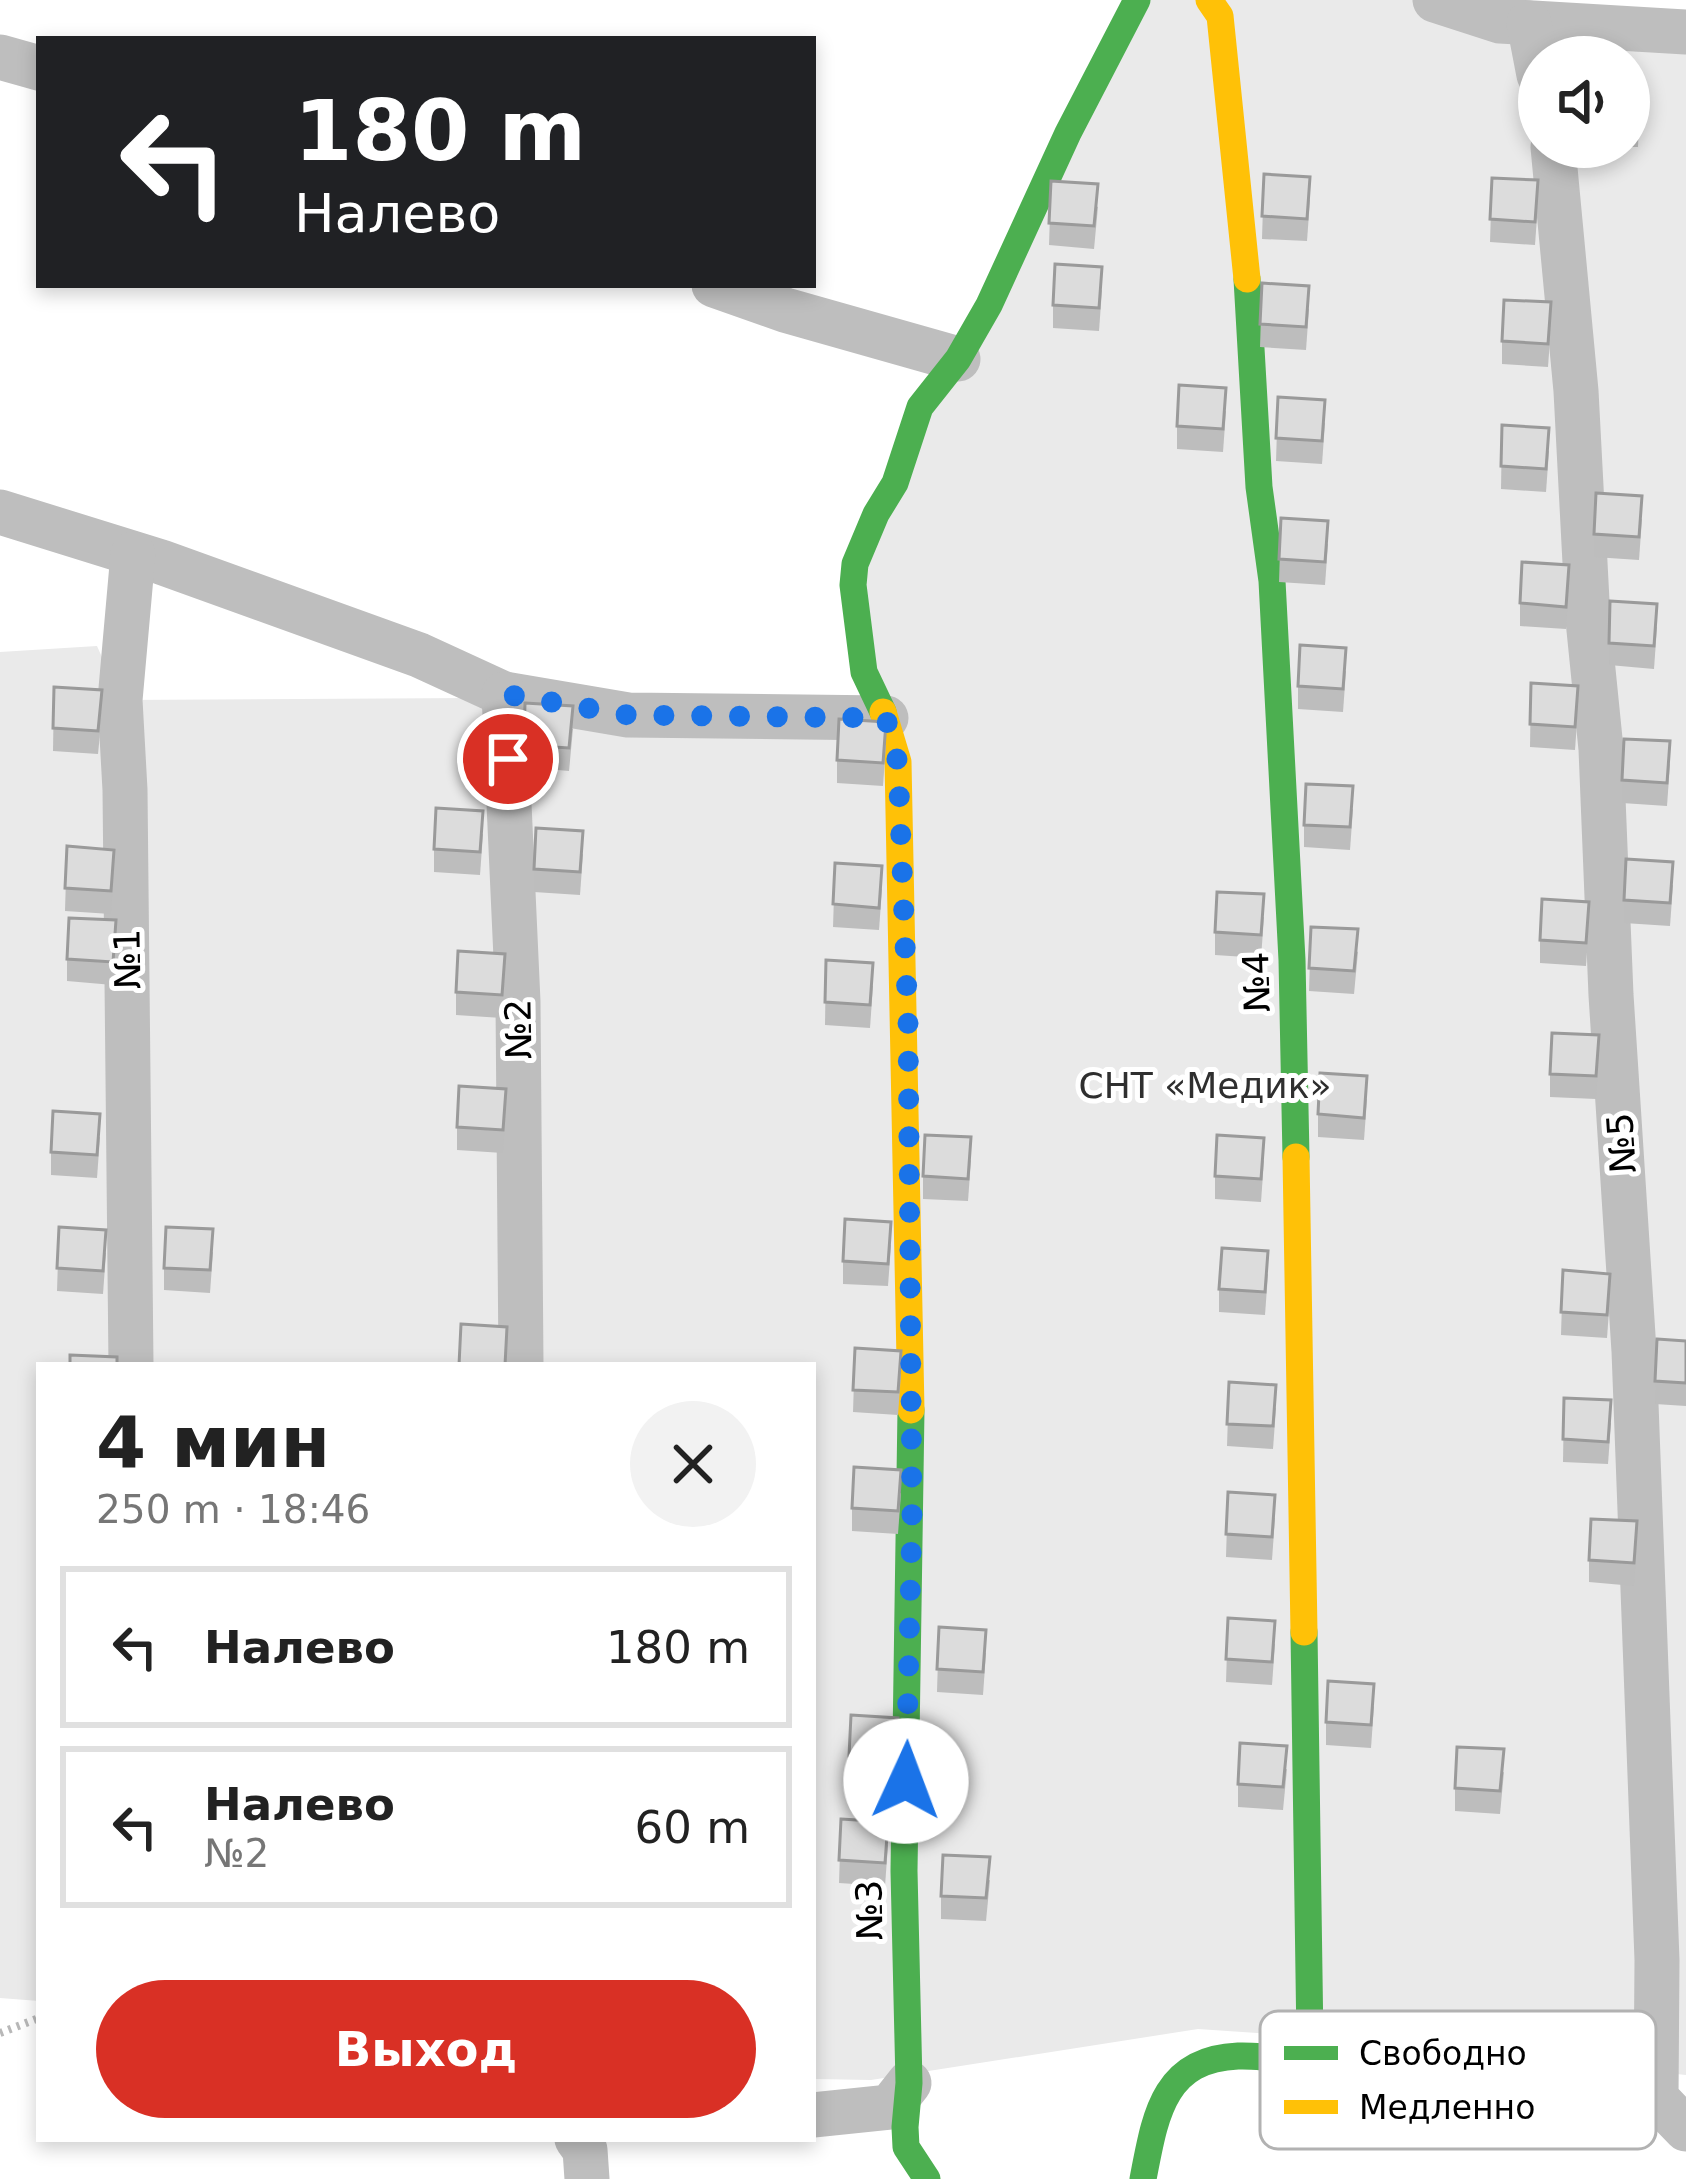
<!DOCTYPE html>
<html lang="ru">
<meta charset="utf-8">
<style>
:root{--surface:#fff;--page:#f2f2f2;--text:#222;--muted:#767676;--line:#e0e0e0;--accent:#d93025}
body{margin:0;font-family:"DejaVu Sans",sans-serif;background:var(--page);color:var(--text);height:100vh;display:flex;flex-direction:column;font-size:45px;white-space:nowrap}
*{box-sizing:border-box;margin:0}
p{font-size:39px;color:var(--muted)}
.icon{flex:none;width:66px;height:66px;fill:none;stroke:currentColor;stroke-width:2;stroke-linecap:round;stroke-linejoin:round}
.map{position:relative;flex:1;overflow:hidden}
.side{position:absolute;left:36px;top:1362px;width:780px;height:780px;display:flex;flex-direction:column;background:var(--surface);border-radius:0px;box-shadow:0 6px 18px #0003}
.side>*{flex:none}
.banner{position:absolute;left:36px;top:36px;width:780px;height:252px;border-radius:0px;box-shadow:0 6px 18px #0003;background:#202124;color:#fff;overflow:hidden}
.tools{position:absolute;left:1518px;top:36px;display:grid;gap:24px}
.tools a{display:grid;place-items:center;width:132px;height:132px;border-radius:50%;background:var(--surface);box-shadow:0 6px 18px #0003;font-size:60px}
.pin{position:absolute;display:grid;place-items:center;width:102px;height:102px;color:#fff;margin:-51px;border:6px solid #fff;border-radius:50%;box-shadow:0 3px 12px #0007}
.me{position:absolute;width:132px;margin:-66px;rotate:2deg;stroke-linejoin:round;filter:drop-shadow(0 0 9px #0008)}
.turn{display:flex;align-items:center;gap:42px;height:252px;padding:0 60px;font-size:54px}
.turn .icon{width:156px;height:156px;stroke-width:2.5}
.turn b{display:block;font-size:84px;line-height:102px}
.round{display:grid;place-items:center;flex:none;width:126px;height:126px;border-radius:63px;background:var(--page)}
.overview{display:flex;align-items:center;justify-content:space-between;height:204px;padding:0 60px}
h1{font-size:72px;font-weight:700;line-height:90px}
.cta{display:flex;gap:24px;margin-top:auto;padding:24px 60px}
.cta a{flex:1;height:138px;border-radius:72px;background:var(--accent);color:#fff;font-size:48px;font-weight:700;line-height:138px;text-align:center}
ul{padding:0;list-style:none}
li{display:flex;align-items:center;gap:36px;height:162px;margin:0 24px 18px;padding:0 36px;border:6px solid var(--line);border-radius:0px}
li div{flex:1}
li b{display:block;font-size:45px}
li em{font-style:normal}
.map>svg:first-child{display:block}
.green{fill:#eaeaea;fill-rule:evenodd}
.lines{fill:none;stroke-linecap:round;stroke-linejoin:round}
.path{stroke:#b8b8b8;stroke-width:8;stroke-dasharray:3 6;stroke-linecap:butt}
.street{stroke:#bebebe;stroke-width:45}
.fast{stroke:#4caf50;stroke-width:27}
.slow{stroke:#ffc107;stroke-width:27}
.wall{fill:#bdbdbd}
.building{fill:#dcdcdc;stroke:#9a9a9a;stroke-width:3}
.route{stroke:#1a73e8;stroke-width:21;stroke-dasharray:0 37.8}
.labels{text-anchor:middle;stroke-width:10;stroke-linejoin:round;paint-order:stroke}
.street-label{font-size:36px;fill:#000;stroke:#fff}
.park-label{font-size:36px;fill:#2f2f2f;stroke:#fff}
.key{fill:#fff;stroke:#b2b2b2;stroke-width:3}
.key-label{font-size:33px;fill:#000}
</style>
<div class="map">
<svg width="1686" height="2179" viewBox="0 0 1686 2179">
<rect width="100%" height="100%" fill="#fff"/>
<path class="green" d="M1126,0H1430L1686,51V2075L1316,2037L1198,2029L871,2080L813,2079V1365H39V2001L0,1998V652L97,646L121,700L471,698L872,732L845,595ZM1539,57H1629V147H1539Z"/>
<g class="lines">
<polyline class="path" points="0,2033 39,2018"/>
<g class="street">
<polyline points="1435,0 1500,21 1686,32"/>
<polyline points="1529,23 1539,75"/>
<polyline points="0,57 39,68"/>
<polyline points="1553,147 1576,391 1588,620 1601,749 1611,995 1634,1351 1657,1960 1656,2098 1686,2129"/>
<polyline points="714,285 785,310 958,359"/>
<polyline points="0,512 161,562 419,655 504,694 628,715 886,718"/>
<polyline points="504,694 518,1002 521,1365"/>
<polyline points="131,1365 125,790 120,700 133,554"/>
<polyline points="813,2115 890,2107 909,2083"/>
<polyline points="577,2139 585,2150 587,2179"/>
</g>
<g class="fast">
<polyline points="1247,279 1259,487 1272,581 1292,960 1296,1157"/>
<polyline points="883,712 864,672 853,585 855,564 876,514 895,483 920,407 958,359 989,305 1068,133 1137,0"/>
<polyline points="911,1410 904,1871 909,2083 905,2127 906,2147 927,2179"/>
<path d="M1143,2179C1155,2118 1162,2059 1238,2056C1258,2055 1276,2060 1296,2057L1304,2054L1310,2042L1304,1632"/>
</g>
<g class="slow">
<polyline points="1209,0 1220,16 1247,279"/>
<polyline points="883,712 898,762 911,1410"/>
<polyline points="1296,1157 1304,1632"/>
</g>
</g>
<g class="wall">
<polygon points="1629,71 1640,95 1638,147 1590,147 1629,147"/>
<polygon points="1264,174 1310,200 1307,241 1262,239"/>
<polygon points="1492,178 1538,203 1535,245 1490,242"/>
<polygon points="1051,181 1098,207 1094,249 1049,245"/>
<polygon points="1262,283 1309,309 1306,350 1260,347"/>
<polygon points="1102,290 1099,331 1053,328 1053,305"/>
<polygon points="1551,325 1548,367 1502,364 1502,341"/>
<polygon points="1278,397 1325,423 1322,464 1276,461"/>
<polygon points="1226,411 1223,452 1177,449 1177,426"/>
<polygon points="1502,425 1549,451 1546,492 1501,489"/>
<polygon points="1281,518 1328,544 1325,585 1279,582"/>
<polygon points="1642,519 1639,560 1594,557 1594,534"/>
<polygon points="1569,588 1566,629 1520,626 1520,603"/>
<polygon points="1610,601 1657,627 1654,669 1609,665"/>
<polygon points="1346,671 1343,712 1298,709 1298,686"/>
<polygon points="1531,683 1578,708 1575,750 1530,747"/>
<polygon points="54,687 102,713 98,754 53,751"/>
<polygon points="525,703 573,729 569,771 524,767"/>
<polygon points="886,745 883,786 837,783 837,760"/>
<polygon points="1670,764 1667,806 1622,803 1622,780"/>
<polygon points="1353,809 1350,850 1304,847 1304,825"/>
<polygon points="483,834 480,875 434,872 434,849"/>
<polygon points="67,846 114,873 111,914 65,911"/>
<polygon points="583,854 580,895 534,892 534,869"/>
<polygon points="835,863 882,889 879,930 833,927"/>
<polygon points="1673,885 1670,926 1624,923 1624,900"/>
<polygon points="1264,917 1261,958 1215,955 1215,932"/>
<polygon points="1589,924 1586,966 1540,963 1540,940"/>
<polygon points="1311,927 1358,952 1354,994 1309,991"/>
<polygon points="116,943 113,985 67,981 67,959"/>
<polygon points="826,960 873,986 870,1028 825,1025"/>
<polygon points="505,977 502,1018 456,1015 456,992"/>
<polygon points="1599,1058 1596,1099 1550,1097 1550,1074"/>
<polygon points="1367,1099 1364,1140 1318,1137 1318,1114"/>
<polygon points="506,1112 503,1153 457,1150 457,1127"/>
<polygon points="100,1137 97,1178 51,1175 51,1152"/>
<polygon points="971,1160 968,1201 923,1199 923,1176"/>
<polygon points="1264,1160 1261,1202 1215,1199 1215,1176"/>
<polygon points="59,1227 106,1253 103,1294 57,1291"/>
<polygon points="891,1245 888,1286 843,1284 843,1261"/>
<polygon points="213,1252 210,1293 164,1290 164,1268"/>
<polygon points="1563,1270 1610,1297 1607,1338 1561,1335"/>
<polygon points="1268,1274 1265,1315 1219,1312 1219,1289"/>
<polygon points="1657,1339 1686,1341 1686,1406 1655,1404"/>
<polygon points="855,1348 901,1374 898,1415 853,1412"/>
<polygon points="1229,1382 1276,1408 1273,1449 1227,1446"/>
<polygon points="1564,1398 1611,1423 1608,1464 1563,1462"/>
<polygon points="1228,1492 1275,1518 1272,1560 1226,1557"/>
<polygon points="901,1493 898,1534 852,1531 852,1508"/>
<polygon points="1637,1544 1634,1586 1589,1582 1589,1560"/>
<polygon points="1228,1618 1275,1644 1272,1685 1226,1682"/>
<polygon points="939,1627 986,1653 983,1695 937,1692"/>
<polygon points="1374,1706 1371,1748 1326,1745 1326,1722"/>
<polygon points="898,1741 895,1782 849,1779 849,1756"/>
<polygon points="1287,1769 1283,1810 1238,1807 1238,1784"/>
<polygon points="1504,1772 1500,1814 1455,1811 1455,1788"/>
<polygon points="841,1819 888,1845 885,1886 839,1883"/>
<polygon points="990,1880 986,1921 941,1919 941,1896"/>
</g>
<g class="building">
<polygon points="1629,71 1640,72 1638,124 1629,124"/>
<polygon points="1264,174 1310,177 1307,219 1262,216"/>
<polygon points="1492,178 1538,180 1535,222 1490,219"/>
<polygon points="1051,181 1098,184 1094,226 1049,223"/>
<polygon points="1055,264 1102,267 1099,308 1053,305"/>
<polygon points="1262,283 1309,286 1306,327 1260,324"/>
<polygon points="1504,300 1551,302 1548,344 1502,341"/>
<polygon points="1179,385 1226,388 1223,429 1177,426"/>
<polygon points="1278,397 1325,400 1322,441 1276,438"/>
<polygon points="1502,425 1549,428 1546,469 1501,466"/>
<polygon points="1596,493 1642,496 1639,537 1594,534"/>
<polygon points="1281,518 1328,521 1325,562 1279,559"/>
<polygon points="1522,562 1569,565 1566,607 1520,603"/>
<polygon points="1610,601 1657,604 1654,646 1609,643"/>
<polygon points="1300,645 1346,648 1343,689 1298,686"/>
<polygon points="1531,683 1578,686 1575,727 1530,724"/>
<polygon points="54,687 102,690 98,731 53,728"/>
<polygon points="525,703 573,706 569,748 524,745"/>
<polygon points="839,719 886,722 883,763 837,760"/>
<polygon points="1624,739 1670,741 1667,783 1622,780"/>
<polygon points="1306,784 1353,786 1350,827 1304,825"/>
<polygon points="436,808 483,811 480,852 434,849"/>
<polygon points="536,828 583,831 580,872 534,869"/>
<polygon points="67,846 114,850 111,891 65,888"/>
<polygon points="1626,859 1673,862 1670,903 1624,900"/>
<polygon points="835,863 882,866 879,908 833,904"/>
<polygon points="1217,892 1264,894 1261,935 1215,932"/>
<polygon points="1542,899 1589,902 1586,943 1540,940"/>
<polygon points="69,918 116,920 113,962 67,959"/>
<polygon points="1311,927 1358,929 1354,971 1309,968"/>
<polygon points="458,951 505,954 502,995 456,992"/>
<polygon points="826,960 873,963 870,1005 825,1002"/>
<polygon points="1552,1033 1599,1035 1596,1076 1550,1074"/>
<polygon points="1320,1073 1367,1076 1364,1118 1318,1114"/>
<polygon points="459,1086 506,1089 503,1130 457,1127"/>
<polygon points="53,1111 100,1114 97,1155 51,1152"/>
<polygon points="925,1135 971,1137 968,1179 923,1176"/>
<polygon points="1217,1135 1264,1138 1261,1179 1215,1176"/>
<polygon points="845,1219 891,1222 888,1264 843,1261"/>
<polygon points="59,1227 106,1230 103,1271 57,1268"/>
<polygon points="166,1227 213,1229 210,1270 164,1268"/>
<polygon points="1222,1248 1268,1251 1265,1292 1219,1289"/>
<polygon points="1563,1270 1610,1274 1607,1315 1561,1312"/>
<polygon points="461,1324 507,1327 505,1365 459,1365"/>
<polygon points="1657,1339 1686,1341 1686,1383 1655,1381"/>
<polygon points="855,1348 901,1351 898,1392 853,1390"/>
<polygon points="70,1355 117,1357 117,1365 70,1365"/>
<polygon points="1229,1382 1276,1385 1273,1426 1227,1424"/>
<polygon points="1564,1398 1611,1400 1608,1442 1563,1439"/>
<polygon points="854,1467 901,1470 898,1511 852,1508"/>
<polygon points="1228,1492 1275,1495 1272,1537 1226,1534"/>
<polygon points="1591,1519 1637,1521 1634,1563 1589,1560"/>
<polygon points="1228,1618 1275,1621 1272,1662 1226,1659"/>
<polygon points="939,1627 986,1630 983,1672 937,1669"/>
<polygon points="1328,1681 1374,1684 1371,1725 1326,1722"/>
<polygon points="851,1715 898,1718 895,1759 849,1756"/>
<polygon points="1240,1743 1287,1746 1283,1787 1238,1784"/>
<polygon points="1457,1747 1504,1749 1500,1791 1455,1788"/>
<polygon points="841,1819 888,1822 885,1863 839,1860"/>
<polygon points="943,1855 990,1857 986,1898 941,1896"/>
</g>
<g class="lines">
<polyline class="route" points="508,759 504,694 628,715 886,718 898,763 908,1021 912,1516 906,1781"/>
</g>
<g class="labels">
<g class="street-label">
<text transform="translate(127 959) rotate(-91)" y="13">№1</text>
<text transform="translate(1256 982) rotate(-92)" y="13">№4</text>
<text transform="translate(518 1029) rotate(-91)" y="13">№2</text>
<text transform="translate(1621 1143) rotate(-94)" y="13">№5</text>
<text transform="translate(869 1910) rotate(-91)" y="13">№3</text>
</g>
<g class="park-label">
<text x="1205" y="1098">СНТ «Медик»</text>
</g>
</g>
<rect x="1260" y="2011" width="396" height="138" rx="18" class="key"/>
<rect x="1284" y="2046" width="54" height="14" fill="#4caf50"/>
<rect x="1284" y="2100" width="54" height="14" fill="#ffc107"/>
<g class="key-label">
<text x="1359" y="2065">Свободно</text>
<text x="1359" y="2119">Медленно</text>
</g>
</svg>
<div class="tools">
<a><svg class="icon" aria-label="sound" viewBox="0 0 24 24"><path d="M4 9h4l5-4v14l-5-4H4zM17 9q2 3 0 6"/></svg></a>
</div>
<div class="pin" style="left:508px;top:759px;background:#d93025"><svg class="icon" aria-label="arrive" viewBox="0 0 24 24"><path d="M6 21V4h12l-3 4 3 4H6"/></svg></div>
<svg class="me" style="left:906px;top:1781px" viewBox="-20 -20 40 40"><circle r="19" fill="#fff"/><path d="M0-13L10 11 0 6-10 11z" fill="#1a73e8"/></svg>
<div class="banner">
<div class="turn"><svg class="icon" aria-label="left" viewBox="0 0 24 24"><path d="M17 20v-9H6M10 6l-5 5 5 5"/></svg><div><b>180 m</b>Налево</div></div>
</div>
<section class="side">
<div class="overview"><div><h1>4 мин</h1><p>250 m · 18:46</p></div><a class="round"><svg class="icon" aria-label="close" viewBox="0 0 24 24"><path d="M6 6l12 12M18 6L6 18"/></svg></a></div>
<ul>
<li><svg class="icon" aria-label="left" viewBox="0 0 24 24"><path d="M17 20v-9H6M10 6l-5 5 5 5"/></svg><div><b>Налево</b></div><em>180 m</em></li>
<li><svg class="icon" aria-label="left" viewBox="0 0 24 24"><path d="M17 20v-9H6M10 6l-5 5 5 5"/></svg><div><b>Налево</b><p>№2</p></div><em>60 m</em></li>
</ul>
<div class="cta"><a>Выход</a></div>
</section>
</div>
